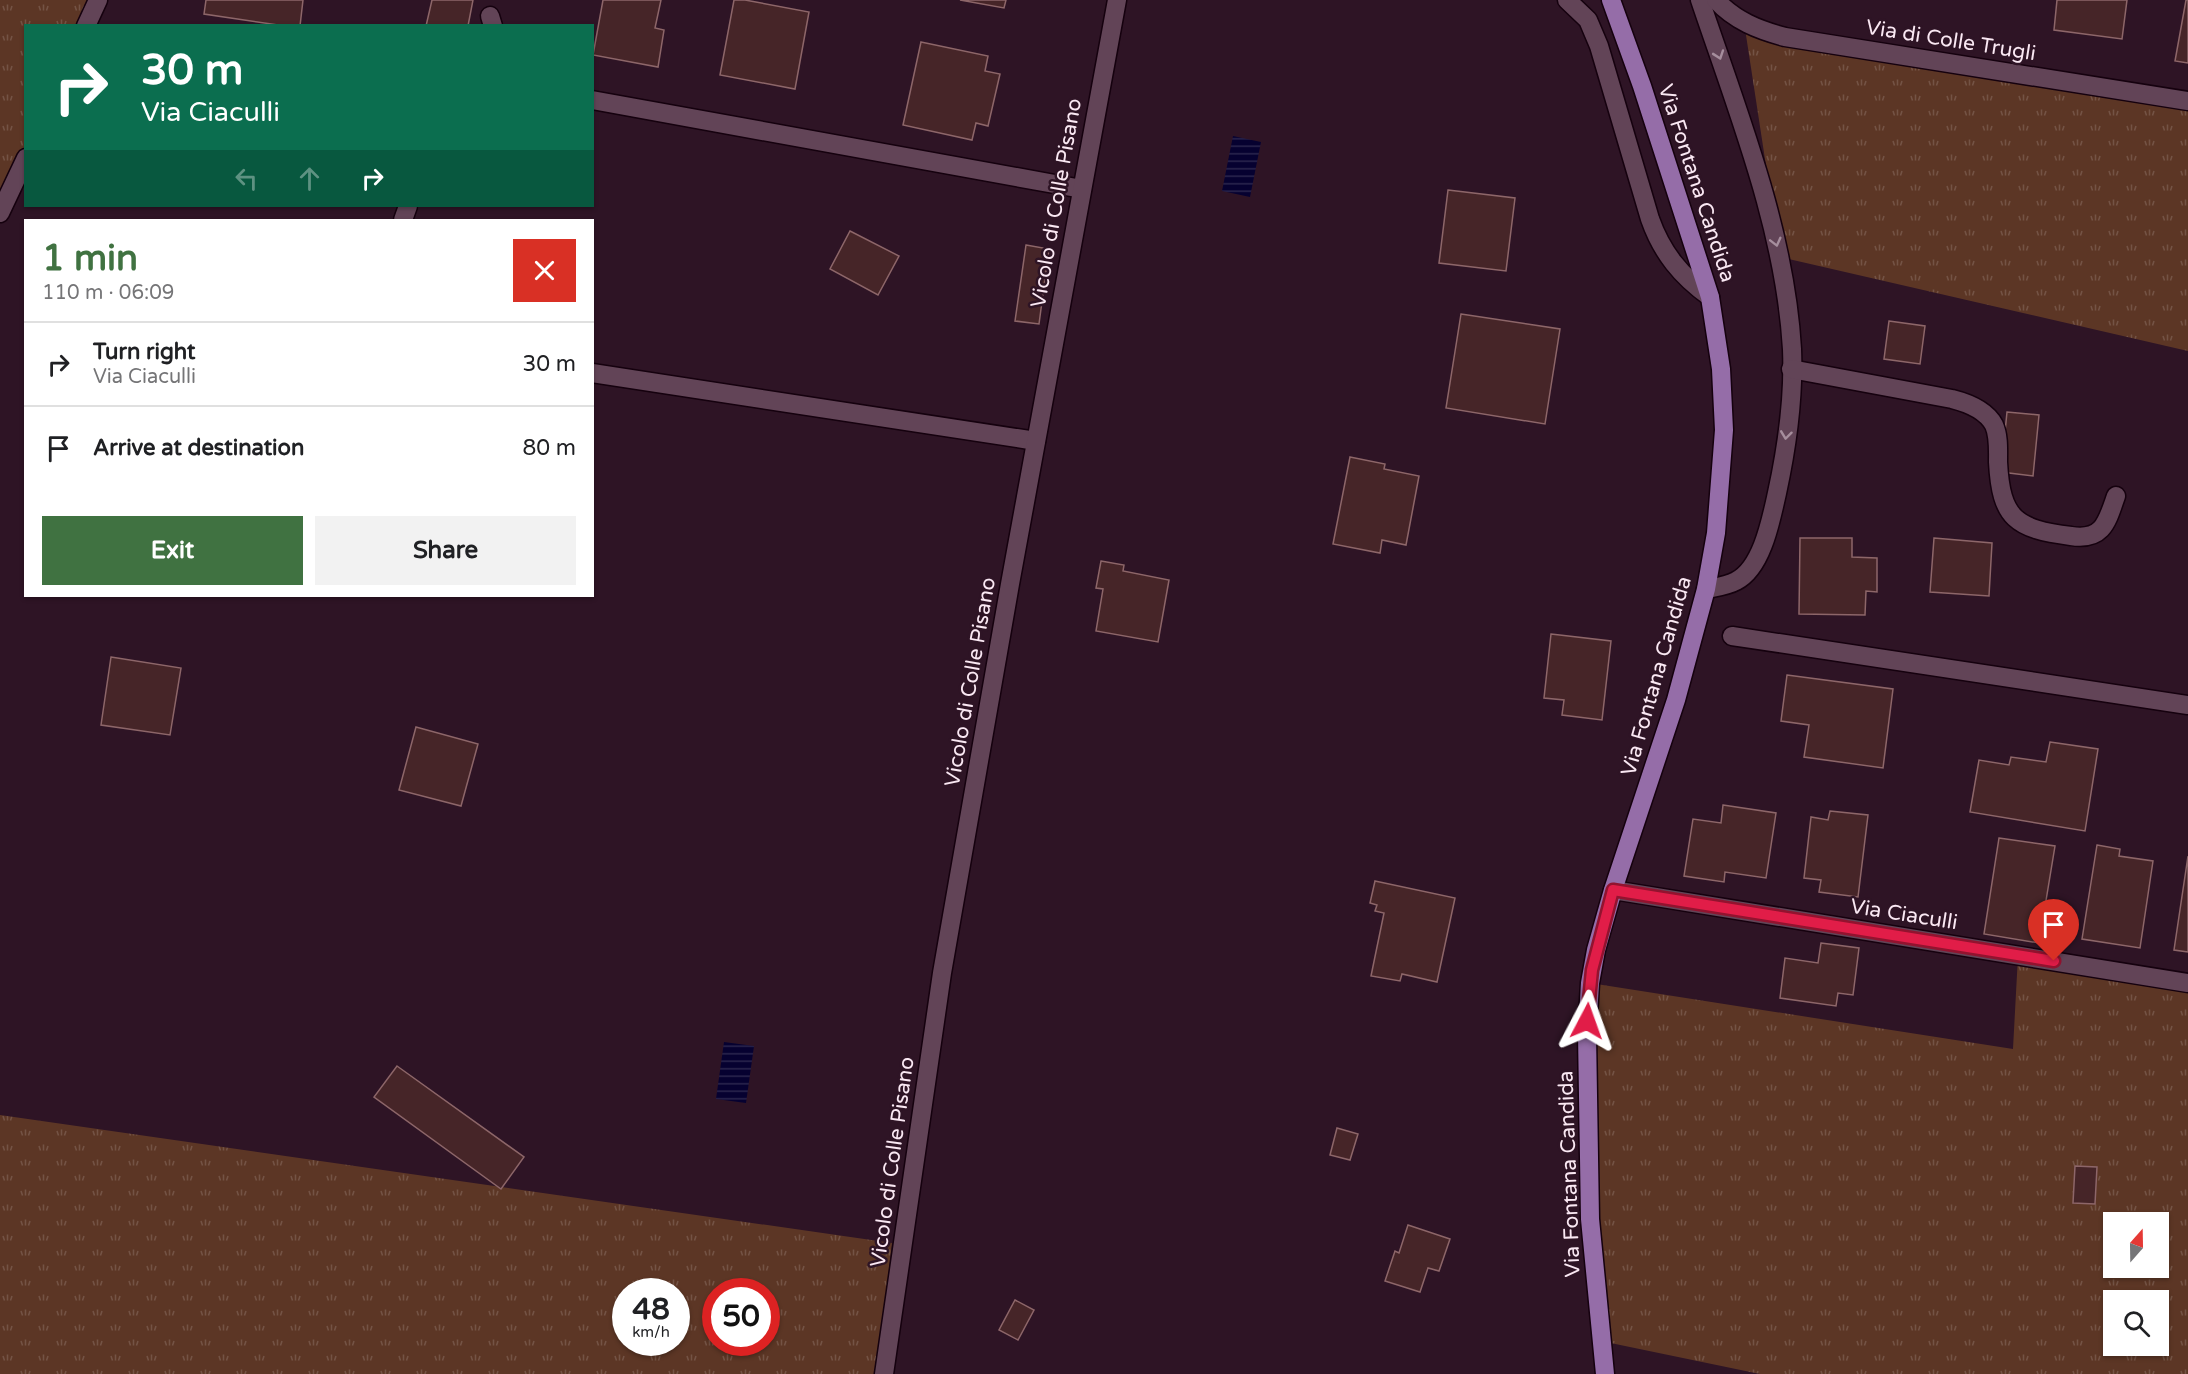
<!DOCTYPE html>
<meta charset="utf-8">
<style>
:root{--surface:#fff;--page:#f2f2f2;--text:#202124;--muted:#757577;--line:#e0e0e0;--accent:#407241}
body{margin:0;font-family:"Varela Round",sans-serif;background:var(--page);color:var(--text);height:100vh;display:flex;flex-direction:column;font-size:22px;white-space:nowrap}
*{box-sizing:border-box;margin:0}
p{font-size:20px;color:var(--muted)}
.icon{flex:none;width:33px;height:33px;fill:none;stroke:currentColor;stroke-width:2;stroke-linecap:round;stroke-linejoin:round}
.map{position:relative;flex:1;overflow:hidden}
.sheet{position:absolute;left:24px;top:219px;width:570px;height:378px;display:flex;flex-direction:column;background:var(--surface);border-radius:0px;box-shadow:0 2px 4px #0004}
.sheet>*{flex:none}
.hud{position:absolute;left:24px;top:24px;width:570px;height:183px;border-radius:0px;box-shadow:0 2px 4px #0004;background:#0b6e4f;color:#fff;overflow:hidden}
.needle{width:39px;rotate:20deg}
.fabs{position:absolute;left:2103px;top:1212px;display:grid;gap:12px}
.fabs a{display:grid;place-items:center;width:66px;height:66px;border-radius:0px;background:var(--surface);box-shadow:0 2px 4px #0004;font-size:30px}
.speed{position:absolute;left:612px;top:1278px;display:flex;gap:12px;font-size:30px;font-weight:700;text-align:center}
.speed>*{display:grid;place-content:center;width:78px;height:78px;border-radius:50%;background:var(--surface);box-shadow:0 2px 4px #0004;line-height:1}
.speed small{font-size:15px;font-weight:400}
.speed .limit{border:9px solid #d22;background:#fff;color:#111}
.pin{position:absolute;display:grid;place-items:center;width:51px;height:51px;color:#fff;margin:-62px -26px;border-radius:50% 50% 50% 0;rotate:-45deg;box-shadow:0 0 6px #0007}
.pin .icon{rotate:45deg}
.me{position:absolute;width:66px;margin:-33px;rotate:4deg;stroke-linejoin:round;filter:drop-shadow(0 0 4px #0008)}
.turn{display:flex;align-items:center;gap:21px;height:126px;padding:0 18px;font-size:27px}
.turn .icon{width:78px;height:78px;stroke-width:2.5}
.turn b{display:block;font-size:42px;line-height:51px}
.lanes{display:flex;align-items:center;height:57px;padding:0 18px;background:#0003;justify-content:center;gap:30px;direction:ltr}
.lanes .off{opacity:.35}
.round{display:grid;place-items:center;flex:none;width:63px;height:63px;border-radius:0px;background:var(--page)}
.summary{display:flex;align-items:center;justify-content:space-between;height:102px;padding:0 18px}
h1{font-size:36px;font-weight:700;line-height:45px;color:var(--accent)}
.button{display:flex;gap:12px;margin-top:auto;padding:12px 18px}
.button a{flex:1;height:69px;border-radius:0px;background:var(--accent);color:#fff;font-size:24px;font-weight:700;line-height:69px;text-align:center}
.button a+a{background:var(--page);color:var(--text)}
ul{padding:0;list-style:none}
li{display:flex;align-items:center;gap:18px;height:84px;padding:0 18px;border-top:2px solid var(--line)}
li div{flex:1}
li b{display:block;font-size:22px}
li em{font-style:normal}
.map>svg:first-child{display:block}
.grass{fill:url(#grass-tufts);fill-rule:evenodd}
.water{fill:url(#water-rules)}
.building{fill:#462528;stroke:#8d6669;stroke-width:1.5}
.lines{fill:none;stroke-linecap:round;stroke-linejoin:round}
.minor-casing{stroke:#15010e;stroke-width:21}
.major-casing{stroke:#15010e;stroke-width:21}
.minor{stroke:#624457;stroke-width:18}
.major{stroke:#956da8;stroke-width:18}
.oneway{stroke:#a68e9d}
.route-casing{stroke:#92132f;stroke-width:15}
.route{stroke:#e11d48;stroke-width:10}
.labels{text-anchor:middle;stroke-width:5;stroke-linejoin:round;paint-order:stroke}
.street-label{font-size:21px;fill:#fae8f3;stroke:#2e1425}
</style>
<div class="map">
<svg width="2188" height="1374" viewBox="0 0 2188 1374">
<defs>
<pattern id="grass-tufts" width="24" height="20" patternUnits="userSpaceOnUse" patternTransform="scale(1.5)"><rect width="24" height="20" fill="#5c3625"/><path d="M3 7l-1-3M5 7V3M7 7l1-3M15 17l-1-3M17 17v-4M19 17l1-3" fill="none" stroke="#745345"/></pattern>
<pattern id="water-rules" width="6" height="5" patternUnits="userSpaceOnUse" patternTransform="scale(1.5)"><rect width="6" height="5" fill="#060130"/><path d="M0 2.5h6" fill="none" stroke="#2b264e"/></pattern>
</defs>
<rect width="100%" height="100%" fill="#2e1425"/>
<g class="grass">
<polygon points="0,0 98,0 86,25 26,26 25,158 0,213"/>
<polygon points="1744,22 2188,101 2188,351 1780,257"/>
<path d="M2018,956L2188,983V1374H1760L1601,1341L1590,983L2013,1049ZM2114,1222H2158V1268H2114ZM2114,1300H2158V1346H2114Z"/>
<path d="M0,1115L892,1243L877,1374H0ZM626,1292H676V1342H626ZM716,1292H766V1342H716Z"/>
</g>
<g class="water">
<polygon points="1233,136 1261,142 1250,197 1222,191"/>
<polygon points="724,1042 754,1046 746,1103 716,1099"/>
</g>
<g class="building">
<polygon points="206,0 303,0 300,26 285,26 204,14"/>
<polygon points="432,0 473,0 468,26 426,26"/>
<polygon points="603,0 661,0 655,28 664,30 658,67 593,55"/>
<polygon points="734,0 745,0 809,12 795,89 720,75"/>
<polygon points="960,0 1006,0 1004,8"/>
<polygon points="2057,0 2127,0 2122,39 2054,30"/>
<polygon points="2186,0 2188,0 2188,63 2175,61"/>
<polygon points="921,42 988,56 985,71 1000,74 988,126 976,123 972,140 903,125"/>
<polygon points="1448,190 1515,198 1506,271 1439,263"/>
<polygon points="850,231 899,256 878,295 830,269"/>
<polygon points="1026,245 1049,249 1039,324 1015,321"/>
<polygon points="1461,314 1560,329 1545,424 1446,408"/>
<polygon points="1889,321 1925,326 1920,364 1884,359"/>
<polygon points="2007,412 2039,415 2033,476 2001,472"/>
<polygon points="1350,457 1385,464 1384,469 1419,476 1406,545 1382,540 1380,553 1333,544"/>
<polygon points="1800,538 1852,538 1852,557 1877,558 1877,592 1866,591 1865,615 1799,614"/>
<polygon points="1934,538 1992,543 1989,596 1930,592"/>
<polygon points="1101,561 1124,565 1123,571 1169,580 1158,642 1096,631 1103,589 1096,588"/>
<polygon points="1551,634 1611,641 1602,720 1562,715 1564,700 1544,698"/>
<polygon points="111,657 181,668 170,735 101,725"/>
<polygon points="1787,675 1893,689 1883,768 1804,757 1809,725 1781,721"/>
<polygon points="416,727 478,744 461,806 399,790"/>
<polygon points="2050,742 2098,749 2085,831 1970,812 1979,760 2009,765 2011,757 2046,762"/>
<polygon points="1723,805 1776,813 1766,878 1725,872 1724,882 1684,876 1693,819 1721,823"/>
<polygon points="1830,811 1868,815 1858,897 1819,892 1821,880 1804,878 1811,817 1828,820"/>
<polygon points="1999,838 2055,846 2039,943 1984,934"/>
<polygon points="2097,845 2120,849 2119,856 2153,861 2140,948 2082,939"/>
<polygon points="2188,856 2188,952 2174,950"/>
<polygon points="1375,881 1455,898 1437,982 1402,974 1400,981 1371,976 1384,913 1375,911 1377,905 1370,903"/>
<polygon points="1821,943 1859,948 1853,995 1838,993 1836,1006 1780,998 1785,958 1818,963"/>
<polygon points="397,1066 524,1157 501,1189 374,1097"/>
<polygon points="1337,1128 1358,1134 1350,1160 1330,1155"/>
<polygon points="2075,1166 2097,1167 2095,1204 2073,1203"/>
<polygon points="1408,1225 1450,1239 1439,1271 1428,1268 1420,1292 1385,1281 1395,1251 1399,1253"/>
<polygon points="1015,1300 1034,1310 1018,1340 999,1330"/>
</g>
<g class="lines">
<defs>
<g id="minor">
<path d="M1567,0L1588,20L1599,46L1650,219C1662,253 1681,276 1710,297"/>
<path d="M1700,0C1738,113 1785,229 1792,349C1794,397 1787,447 1777,493C1771,520 1762,568 1736,581C1727,586 1716,587 1706,589"/>
<path d="M1716,0C1735,21 1759,30 1785,37L2188,101"/>
<polyline points="490,16 493,26"/>
<polyline points="86,26 98,0"/>
<polyline points="592,100 1082,189"/>
<polyline points="0,213 26,158"/>
<polyline points="403,220 408,206"/>
<path d="M1791,369L1952,399C1968,403 1986,410 1994,425C1999,436 1998,450 1998,462C2001,519 2016,529 2071,536C2103,541 2107,522 2116,496"/>
<polyline points="592,373 1036,441"/>
<polyline points="1732,636 2188,705"/>
<polyline points="1613,890 2188,983"/>
<polyline points="884,1374 942,973 1010,584 1117,0"/>
</g>
<polyline id="major" points="1605,1374 1590,1219 1587,1034 1590,983 1596,950 1613,890 1676,700 1706,589 1716,533 1724,430 1721,369 1710,297 1642,86 1611,0"/>
</defs>
<use href="#minor" class="minor-casing"/>
<use href="#major" class="major-casing"/>
<use href="#minor" class="minor"/>
<use href="#major" class="major"/>
</g>
<defs><path id="oneway-chevron" d="M-2-3.5L2.5 0L-2 3.5" fill="none" stroke-width="1.6" stroke-linecap="round" stroke-linejoin="round" transform="scale(1.5)"/></defs>
<g class="oneway">
<use href="#oneway-chevron" transform="translate(1719 55) rotate(71)"/>
<use href="#oneway-chevron" transform="translate(1776 242) rotate(76)"/>
<use href="#oneway-chevron" transform="translate(1786 435) rotate(97)"/>
</g>
<g class="lines">
<defs>
<polyline id="route" points="1587,1021 1592,970 1613,890 2054,961"/>
</defs>
<use href="#route" class="route-casing"/>
<use href="#route" class="route"/>
</g>
<g class="labels">
<g class="street-label">
<text transform="translate(1951 40) rotate(9)" y="7">Via di Colle Trugli</text>
<text transform="translate(1697 183) rotate(72)" y="7">Via Fontana Candida</text>
<text transform="translate(1056 203) rotate(-80)" y="7">Vicolo di Colle Pisano</text>
<text transform="translate(1656 676) rotate(-74)" y="7">Via Fontana Candida</text>
<text transform="translate(970 682) rotate(-80)" y="7">Vicolo di Colle Pisano</text>
<text transform="translate(1904 914) rotate(9)" y="7">Via Ciaculli</text>
<text transform="translate(892 1162) rotate(-82)" y="7">Vicolo di Colle Pisano</text>
<text transform="translate(1569 1174) rotate(-92)" y="7">Via Fontana Candida</text>
</g>
</g>
</svg>
<div class="fabs">
<a><svg class="needle" viewBox="-14 -14 28 28"><path d="M0-13l5 13h-10z" fill="#e53935"/><path d="M0 13l5-13h-10z" fill="#757577"/></svg></a>
<a><svg class="icon" aria-label="search" viewBox="0 0 24 24"><circle cx="10" cy="10" r="6"/><path d="M15 15l6 6"/></svg></a>
</div>
<div class="speed"><div>48<small>km/h</small></div><div class="limit">50</div></div>
<div class="pin" style="left:2054px;top:961px;background:#d93025"><svg class="icon" aria-label="arrive" viewBox="0 0 24 24"><path d="M6 21V4h12l-3 4 3 4H6"/></svg></div>
<svg class="me" style="left:1587px;top:1021px" viewBox="-20 -20 40 40"><path d="M0-17L14 15 0 8-14 15z" fill="#e11d48" stroke="#fff" stroke-width="4"/></svg>
<div class="hud">
<div class="turn"><svg class="icon" aria-label="right" viewBox="0 0 24 24"><path d="M7 20v-9h11M14 6l5 5-5 5"/></svg><div><b>30 m</b>Via Ciaculli</div></div>
<div class="lanes"><svg class="icon off" aria-label="left" viewBox="0 0 24 24"><path d="M17 20v-9H6M10 6l-5 5 5 5"/></svg><svg class="icon off" aria-label="ahead" viewBox="0 0 24 24"><path d="M12 20V5M6 11l6-6 6 6"/></svg><svg class="icon" aria-label="right" viewBox="0 0 24 24"><path d="M7 20v-9h11M14 6l5 5-5 5"/></svg></div>
</div>
<section class="sheet">
<div class="summary"><div><h1>1 min</h1><p>110 m · 06:09</p></div><a class="round" style="background:#d93025;color:#fff"><svg class="icon" aria-label="close" viewBox="0 0 24 24"><path d="M6 6l12 12M18 6L6 18"/></svg></a></div>
<ul>
<li><svg class="icon" aria-label="right" viewBox="0 0 24 24"><path d="M7 20v-9h11M14 6l5 5-5 5"/></svg><div><b>Turn right</b><p>Via Ciaculli</p></div><em>30 m</em></li>
<li><svg class="icon" aria-label="arrive" viewBox="0 0 24 24"><path d="M6 21V4h12l-3 4 3 4H6"/></svg><div><b>Arrive at destination</b></div><em>80 m</em></li>
</ul>
<div class="button"><a>Exit</a><a>Share</a></div>
</section>
</div>
